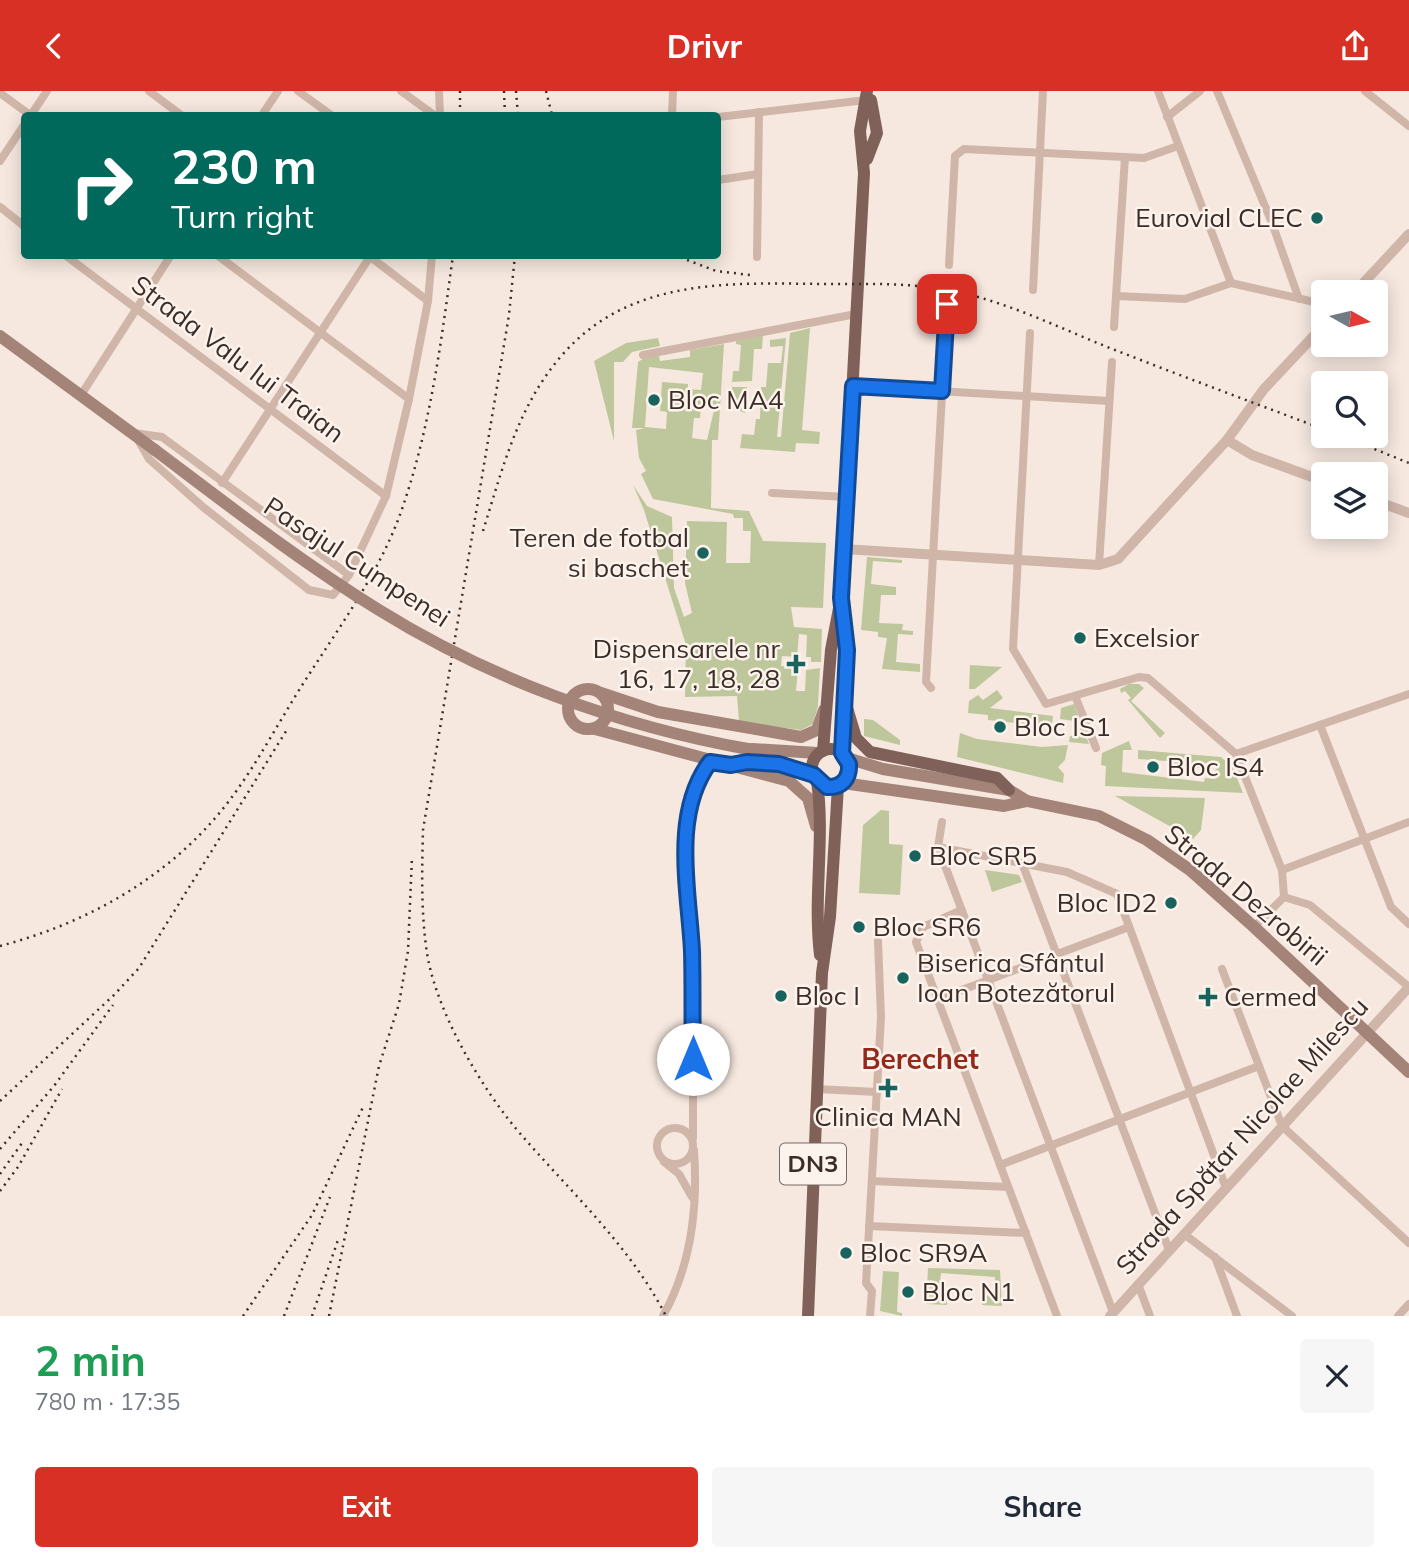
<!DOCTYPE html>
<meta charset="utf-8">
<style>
:root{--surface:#fff;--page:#f6f6f7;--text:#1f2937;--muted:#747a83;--accent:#d93025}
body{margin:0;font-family:Mulish,sans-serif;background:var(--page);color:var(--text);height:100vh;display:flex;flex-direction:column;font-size:26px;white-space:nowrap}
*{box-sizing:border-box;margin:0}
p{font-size:23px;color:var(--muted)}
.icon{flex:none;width:38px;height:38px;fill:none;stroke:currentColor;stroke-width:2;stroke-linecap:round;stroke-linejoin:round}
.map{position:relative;height:1225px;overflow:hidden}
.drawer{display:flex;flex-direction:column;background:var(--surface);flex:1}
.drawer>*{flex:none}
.banner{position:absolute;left:21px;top:21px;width:700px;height:147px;border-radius:7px;box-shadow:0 4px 18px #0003;background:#00695c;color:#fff;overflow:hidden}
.needle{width:46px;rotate:98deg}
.buttons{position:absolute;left:1311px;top:189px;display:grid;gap:14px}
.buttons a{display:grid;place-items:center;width:77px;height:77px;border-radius:7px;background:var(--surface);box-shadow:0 4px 18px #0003;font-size:35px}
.pin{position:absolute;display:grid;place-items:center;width:60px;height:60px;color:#fff;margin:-30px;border-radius:14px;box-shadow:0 4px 10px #0006}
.me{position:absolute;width:77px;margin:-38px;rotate:0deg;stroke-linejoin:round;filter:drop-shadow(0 0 5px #0008)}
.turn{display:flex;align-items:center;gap:24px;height:147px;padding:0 35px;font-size:32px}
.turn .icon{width:91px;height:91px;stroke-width:2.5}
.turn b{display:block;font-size:49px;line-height:60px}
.round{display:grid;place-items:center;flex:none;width:74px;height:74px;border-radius:7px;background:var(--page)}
.head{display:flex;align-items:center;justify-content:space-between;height:119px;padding:0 35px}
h1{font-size:42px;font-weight:700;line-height:52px;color:#1e9e55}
.button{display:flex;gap:14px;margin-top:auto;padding:14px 35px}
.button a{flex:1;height:80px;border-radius:7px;background:var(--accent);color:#fff;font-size:28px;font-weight:700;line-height:80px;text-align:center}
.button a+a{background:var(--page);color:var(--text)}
header{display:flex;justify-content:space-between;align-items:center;height:91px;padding:0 35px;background:var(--accent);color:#fff;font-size:32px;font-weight:700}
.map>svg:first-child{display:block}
.green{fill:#bec79c;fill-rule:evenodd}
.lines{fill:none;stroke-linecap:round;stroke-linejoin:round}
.minor{stroke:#d0b6a9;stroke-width:8}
.tertiary{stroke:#d0b6a9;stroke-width:10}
.secondary{stroke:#a48479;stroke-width:12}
.primary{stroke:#7f6159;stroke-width:12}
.rail{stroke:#3c2d29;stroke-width:2.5;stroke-dasharray:2 5;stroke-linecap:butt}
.secondary-bridge{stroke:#a48479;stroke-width:12}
.route-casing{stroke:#114b97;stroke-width:18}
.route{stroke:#1a73e8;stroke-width:12}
.poi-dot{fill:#19635f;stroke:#fcf3ec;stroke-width:2.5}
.labels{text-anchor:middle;stroke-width:5;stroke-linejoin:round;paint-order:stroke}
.shield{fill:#fcf3ec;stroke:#766864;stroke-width:2}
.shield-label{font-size:24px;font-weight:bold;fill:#3c2d29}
.poi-label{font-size:26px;fill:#3c2d29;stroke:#fcf3ec;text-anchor:start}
.street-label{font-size:26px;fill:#3c2d29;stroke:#fcf3ec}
.neighbourhood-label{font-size:28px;font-weight:bold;fill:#952819;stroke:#fcf3ec}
</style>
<header><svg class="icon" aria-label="back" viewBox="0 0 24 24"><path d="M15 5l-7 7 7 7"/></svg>Drivr<svg class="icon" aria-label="share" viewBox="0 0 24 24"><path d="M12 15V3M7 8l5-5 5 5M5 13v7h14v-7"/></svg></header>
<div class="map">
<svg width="1409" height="1225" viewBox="0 0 1409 1225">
<rect width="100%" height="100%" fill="#f6e8df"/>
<g class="green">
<polygon points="810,237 802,339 820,341 819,353 796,352 795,361 740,357 742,343 754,344 756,328 760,328 761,296 766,296 768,272 781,272 783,255 770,256 770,249 786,247 777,346 781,346 790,242"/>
<polygon points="763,243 762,258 754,258 752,290 732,291 733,280 739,280 741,254 736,253 736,250"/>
<polygon points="658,247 660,255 632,261 623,271 614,271 614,350 594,270 626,252"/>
<path d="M724,253L718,349H712L711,417L749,420L763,450L826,452L823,517L791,516L794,536L822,538L821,571H811V566H806L807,544L799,543L797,566L782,565L781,575L798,577L796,600H805L806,579L820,577L818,615L813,633L801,639L739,631L737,605L685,606L686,554L644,419L633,394L647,415L672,426L674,497L684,526L692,522L685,492L687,430L727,431L726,472H750L751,440H743V427H734L733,423L653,408L641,383L646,380L639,367L636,339L645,337H632L638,271L646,266L659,265L660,270L690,266V259ZM649,276L703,282L701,299L688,298V293L662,291L660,320L667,321L666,338L645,336ZM701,314L715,315L707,349L692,347L694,327H700Z"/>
<polygon points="732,296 747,296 745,322 731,316"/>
<polygon points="867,466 902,469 902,472 873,470 871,493 896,496 896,504 881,504 879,532 903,533 902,539 913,540 913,544 898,543 896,571 920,573 920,581 882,578 887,547 878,546 878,541 861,539"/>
<polygon points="970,574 1002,576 975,598 969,598"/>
<polygon points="1129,593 1139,593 1144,597 1131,610 1165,642 1160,647 1128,609 1131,607 1125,600 1121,602 1120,598"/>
<polygon points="997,599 1003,607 990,617 1053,625 1052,633 1043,632 1042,637 1025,635 1025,633 988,629 988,624 968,622 969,610 978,604 983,609"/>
<polygon points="1074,613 1089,653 1069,651 1070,645 1079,646 1081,631 1060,628 1061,617"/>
<polygon points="864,628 873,629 900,649 900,654 864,645"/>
<polygon points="960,642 977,648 1042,656 1068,654 1065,669 1058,676 1064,683 1063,692 957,666"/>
<polygon points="1129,650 1132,659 1123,659 1122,681 1204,691 1205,687 1215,688 1216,673 1202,672 1201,677 1167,675 1167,670 1138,668 1138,659 1221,666 1233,677 1243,702 1105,695 1106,675 1101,674 1102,662"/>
<polygon points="1115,705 1205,707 1201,739 1193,748"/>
<polygon points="881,719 889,720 889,753 903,754 900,804 859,802 863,734"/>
<polygon points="985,779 1019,784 1022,791 992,801"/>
<polygon points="928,1177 1000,1179 1002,1215 982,1214 980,1204 994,1205 995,1186 941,1182 939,1200 947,1201 947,1214 926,1213"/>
<polygon points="883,1180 899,1181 897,1221 902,1222 902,1225 880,1220"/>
</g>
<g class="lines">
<g class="minor">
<polyline points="149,0 181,24"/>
<polyline points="298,0 331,24"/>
<polyline points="401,0 434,24"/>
<polyline points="439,0 440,24"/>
<polyline points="1158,0 1231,192"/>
<polyline points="1217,0 1272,132 1299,208"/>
<polyline points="1365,0 1409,35"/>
<polyline points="0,2 30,24"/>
<polyline points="31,24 47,0"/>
<polyline points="262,24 278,0"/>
<polyline points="672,24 673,0"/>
<polyline points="718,26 866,9"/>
<polyline points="1167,26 1200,0"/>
<polyline points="0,70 24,34"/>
<polyline points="718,89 758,83"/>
<polyline points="0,116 24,135"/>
<polyline points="65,164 386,405"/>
<polyline points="217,164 409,308"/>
<polyline points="368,164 428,210"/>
<polyline points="757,166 759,21"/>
<polyline points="949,174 955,65 964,58 1144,67 1178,55"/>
<polyline points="1033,199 1043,0"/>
<polyline points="1116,205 1185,208 1231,192 1323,213"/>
<polyline points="1114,236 1125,66"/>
<polyline points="1030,242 1013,558 1046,613 1139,586 1148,587 1236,663 1282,779 1284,806"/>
<polyline points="643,264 856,223"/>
<polyline points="853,295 1109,310"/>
<polyline points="81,304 171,164"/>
<polyline points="222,392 371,164"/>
<polyline points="772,402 847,406"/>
<polyline points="1099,474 1112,271"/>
<polyline points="349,484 162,346 134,342 149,368 203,416 309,499 333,504 349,484 386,405 409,308 428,210 432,164"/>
<polyline points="931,597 926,591 947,213"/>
<polyline points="1075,605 1096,657"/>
<polyline points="1320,634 1391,816 1409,833"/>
<polyline points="1236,663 1409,603"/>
<polyline points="942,731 938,756 1113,1221"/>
<polyline points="938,756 1067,781 1117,803 1226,1097"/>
<polyline points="1022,772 1169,1159"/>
<polyline points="1282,779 1409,731"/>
<polyline points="1284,806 1310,814 1409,896"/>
<polyline points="962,819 923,836 916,851 1057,1225"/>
<polyline points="1254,836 1284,806"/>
<polyline points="1222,878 1282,1035 1409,1152"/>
<polyline points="938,908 1129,836"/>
<polyline points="817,998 877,1001"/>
<circle cx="675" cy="1055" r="18"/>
<path d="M693,1047C693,986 693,925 692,864C691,802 670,725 710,671"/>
<polyline points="664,1071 679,1083 692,1106"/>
<polyline points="1000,1074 1259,975"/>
<polyline points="872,1090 1008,1096"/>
<polyline points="869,1135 1026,1142"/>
<polyline points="1184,1143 1292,1225"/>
<polyline points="1215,1166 1237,1225"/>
<polyline points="1138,1193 1150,1225"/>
<path d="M663,1225C691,1175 698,1115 694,1059"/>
<polyline points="870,1225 872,1200 866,1192 881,926 878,850"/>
<polyline points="1398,1225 1409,1213"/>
</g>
<g class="tertiary">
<polyline points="1355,201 1409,143"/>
<polyline points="1227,349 1252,364 1323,390"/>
<polyline points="1376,410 1409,422"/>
<polyline points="844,458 1099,474 1118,468 1227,349 1264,298 1323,235"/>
<polyline points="1110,1225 1409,896"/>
</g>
<g class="secondary">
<polyline points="0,245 155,359"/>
<circle cx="588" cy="618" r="20"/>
<polyline points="601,602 658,621 801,646 817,639 824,619"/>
<polyline points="595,638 789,690 808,707 816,735"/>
<polyline points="748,658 795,681 814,684"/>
<polyline points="752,658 818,662"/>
<polyline points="847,667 883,678 1009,699 1027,710 1099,725 1147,749 1190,779 1254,836 1409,981"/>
<polyline points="843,692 1004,715 1027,710"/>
</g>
<g class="primary">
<polyline points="867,68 877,42 871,9"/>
<polyline points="845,610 856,647 870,661 997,687 1009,699"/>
<circle cx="831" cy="677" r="19"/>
<polyline points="823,660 831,559 841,507 864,82 860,40 867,0"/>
<polyline points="842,662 847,559 843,519"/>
<path d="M817,690C825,748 813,806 820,864"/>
<polyline points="808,1225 822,882 830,826 838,695"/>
</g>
<g class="rail">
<polyline points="460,0 460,24"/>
<polyline points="504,0 505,24"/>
<polyline points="516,0 518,24"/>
<polyline points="546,0 552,24"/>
<path d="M515,164L509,224L423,739C422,778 421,817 426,855C433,917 483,1001 524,1047C574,1104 631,1157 666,1225"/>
<polyline points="674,164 716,180 750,184"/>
<polyline points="1342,345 1409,372"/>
<path d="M483,440C503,376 518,314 563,263C631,186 731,192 824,193C872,193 919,191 966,203C1017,215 1066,240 1115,259C1184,286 1254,312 1323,338"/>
<path d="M0,855C91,831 175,783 232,706C260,668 282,625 308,585C344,529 385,473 405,409C431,331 442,246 453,164"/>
<polyline points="0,1010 114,904 139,877 288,637"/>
<polyline points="0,1058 54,995 113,914"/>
<polyline points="0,1083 22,1052"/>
<polyline points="0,1100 18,1076 62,998"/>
<polyline points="243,1225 312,1124 364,1014"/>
<polyline points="284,1225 330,1106"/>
<polyline points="312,1225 339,1146"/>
<polyline points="329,1225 379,975 399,913 408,860 412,766"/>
</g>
<path class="secondary-bridge" d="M155,359C228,414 301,471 379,519C490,588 619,635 748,658"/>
</g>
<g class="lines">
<defs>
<path id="route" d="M693,968C692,932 693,896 692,860C689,800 671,723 710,671L731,674L747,671L779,673L814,684L827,696C842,697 850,687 849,673L842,662L847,559L841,507L853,295L942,300L947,213"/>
</defs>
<use href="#route" class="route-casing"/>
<use href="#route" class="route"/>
</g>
<g class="poi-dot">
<circle cx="1317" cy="127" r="7"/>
<circle cx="654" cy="309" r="7"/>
<circle cx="703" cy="462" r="7"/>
<circle cx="1080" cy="547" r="7"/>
<path d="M792.5 562.5h7v7h7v7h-7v7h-7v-7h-7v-7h7z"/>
<circle cx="1000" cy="636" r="7"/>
<circle cx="1153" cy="676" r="7"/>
<circle cx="915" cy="765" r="7"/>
<circle cx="1171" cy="812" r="7"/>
<circle cx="859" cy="836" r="7"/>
<circle cx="903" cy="887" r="7"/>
<circle cx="781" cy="905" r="7"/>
<path d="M1204.5 895.5h7v7h7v7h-7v7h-7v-7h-7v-7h7z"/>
<path d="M884.5 986.5h7v7h7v7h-7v7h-7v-7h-7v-7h7z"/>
<circle cx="846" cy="1162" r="7"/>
<circle cx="908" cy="1201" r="7"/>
</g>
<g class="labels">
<rect class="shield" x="780" y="1052.5" width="66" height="41" rx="5"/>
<g class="shield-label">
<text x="813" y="1081">DN3</text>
</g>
<g class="poi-label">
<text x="1303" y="136" text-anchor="end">Eurovial CLEC</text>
<text x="668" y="318">Bloc MA4</text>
<text x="689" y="456" text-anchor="end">Teren de fotbal<tspan x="689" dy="30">si baschet</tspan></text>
<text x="1094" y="556">Excelsior</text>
<text x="780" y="567" text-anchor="end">Dispensarele nr<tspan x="780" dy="30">16, 17, 18, 28</tspan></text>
<text x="1014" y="645">Bloc IS1</text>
<text x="1167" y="685">Bloc IS4</text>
<text x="929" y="774">Bloc SR5</text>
<text x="1157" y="821" text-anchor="end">Bloc ID2</text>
<text x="873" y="845">Bloc SR6</text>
<text x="917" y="881">Biserica Sfântul<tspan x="917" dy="30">Ioan Botezătorul</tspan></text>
<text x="795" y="914">Bloc I</text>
<text x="1224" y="915">Cermed</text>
<text x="888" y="1035" text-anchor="middle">Clinica MAN</text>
<text x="860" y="1171">Bloc SR9A</text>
<text x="922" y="1210">Bloc N1</text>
</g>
<g class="street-label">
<text transform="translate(238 268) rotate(37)" y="9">Strada Valu lui Traian</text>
<text transform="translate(357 471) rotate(33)" y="9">Pasajul Cumpenei</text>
<text transform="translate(1246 804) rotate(40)" y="9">Strada Dezrobirii</text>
<text transform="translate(1242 1045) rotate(-48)" y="9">Strada Spătar Nicolae Milescu</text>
</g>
<g class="neighbourhood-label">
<text x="920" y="978">Berechet</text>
</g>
</g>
</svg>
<div class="buttons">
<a><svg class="needle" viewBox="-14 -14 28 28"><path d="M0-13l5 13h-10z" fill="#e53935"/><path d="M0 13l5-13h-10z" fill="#747a83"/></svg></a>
<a><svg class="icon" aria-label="search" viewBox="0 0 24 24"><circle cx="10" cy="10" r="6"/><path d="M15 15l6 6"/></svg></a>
<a><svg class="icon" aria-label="layers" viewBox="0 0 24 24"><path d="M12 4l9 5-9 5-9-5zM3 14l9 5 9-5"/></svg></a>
</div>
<div class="pin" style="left:947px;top:213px;background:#d93025"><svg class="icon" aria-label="arrive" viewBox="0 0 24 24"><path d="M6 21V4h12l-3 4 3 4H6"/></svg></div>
<svg class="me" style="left:693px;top:968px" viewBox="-20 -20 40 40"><circle r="19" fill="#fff"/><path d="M0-13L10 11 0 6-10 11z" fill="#1a73e8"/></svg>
<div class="banner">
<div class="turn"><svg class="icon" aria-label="right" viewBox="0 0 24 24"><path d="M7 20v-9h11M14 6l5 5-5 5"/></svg><div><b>230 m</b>Turn right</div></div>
</div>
</div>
<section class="drawer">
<div class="head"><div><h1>2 min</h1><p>780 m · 17:35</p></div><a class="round"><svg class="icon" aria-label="close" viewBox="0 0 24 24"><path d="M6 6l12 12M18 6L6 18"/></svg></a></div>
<div class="button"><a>Exit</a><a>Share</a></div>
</section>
